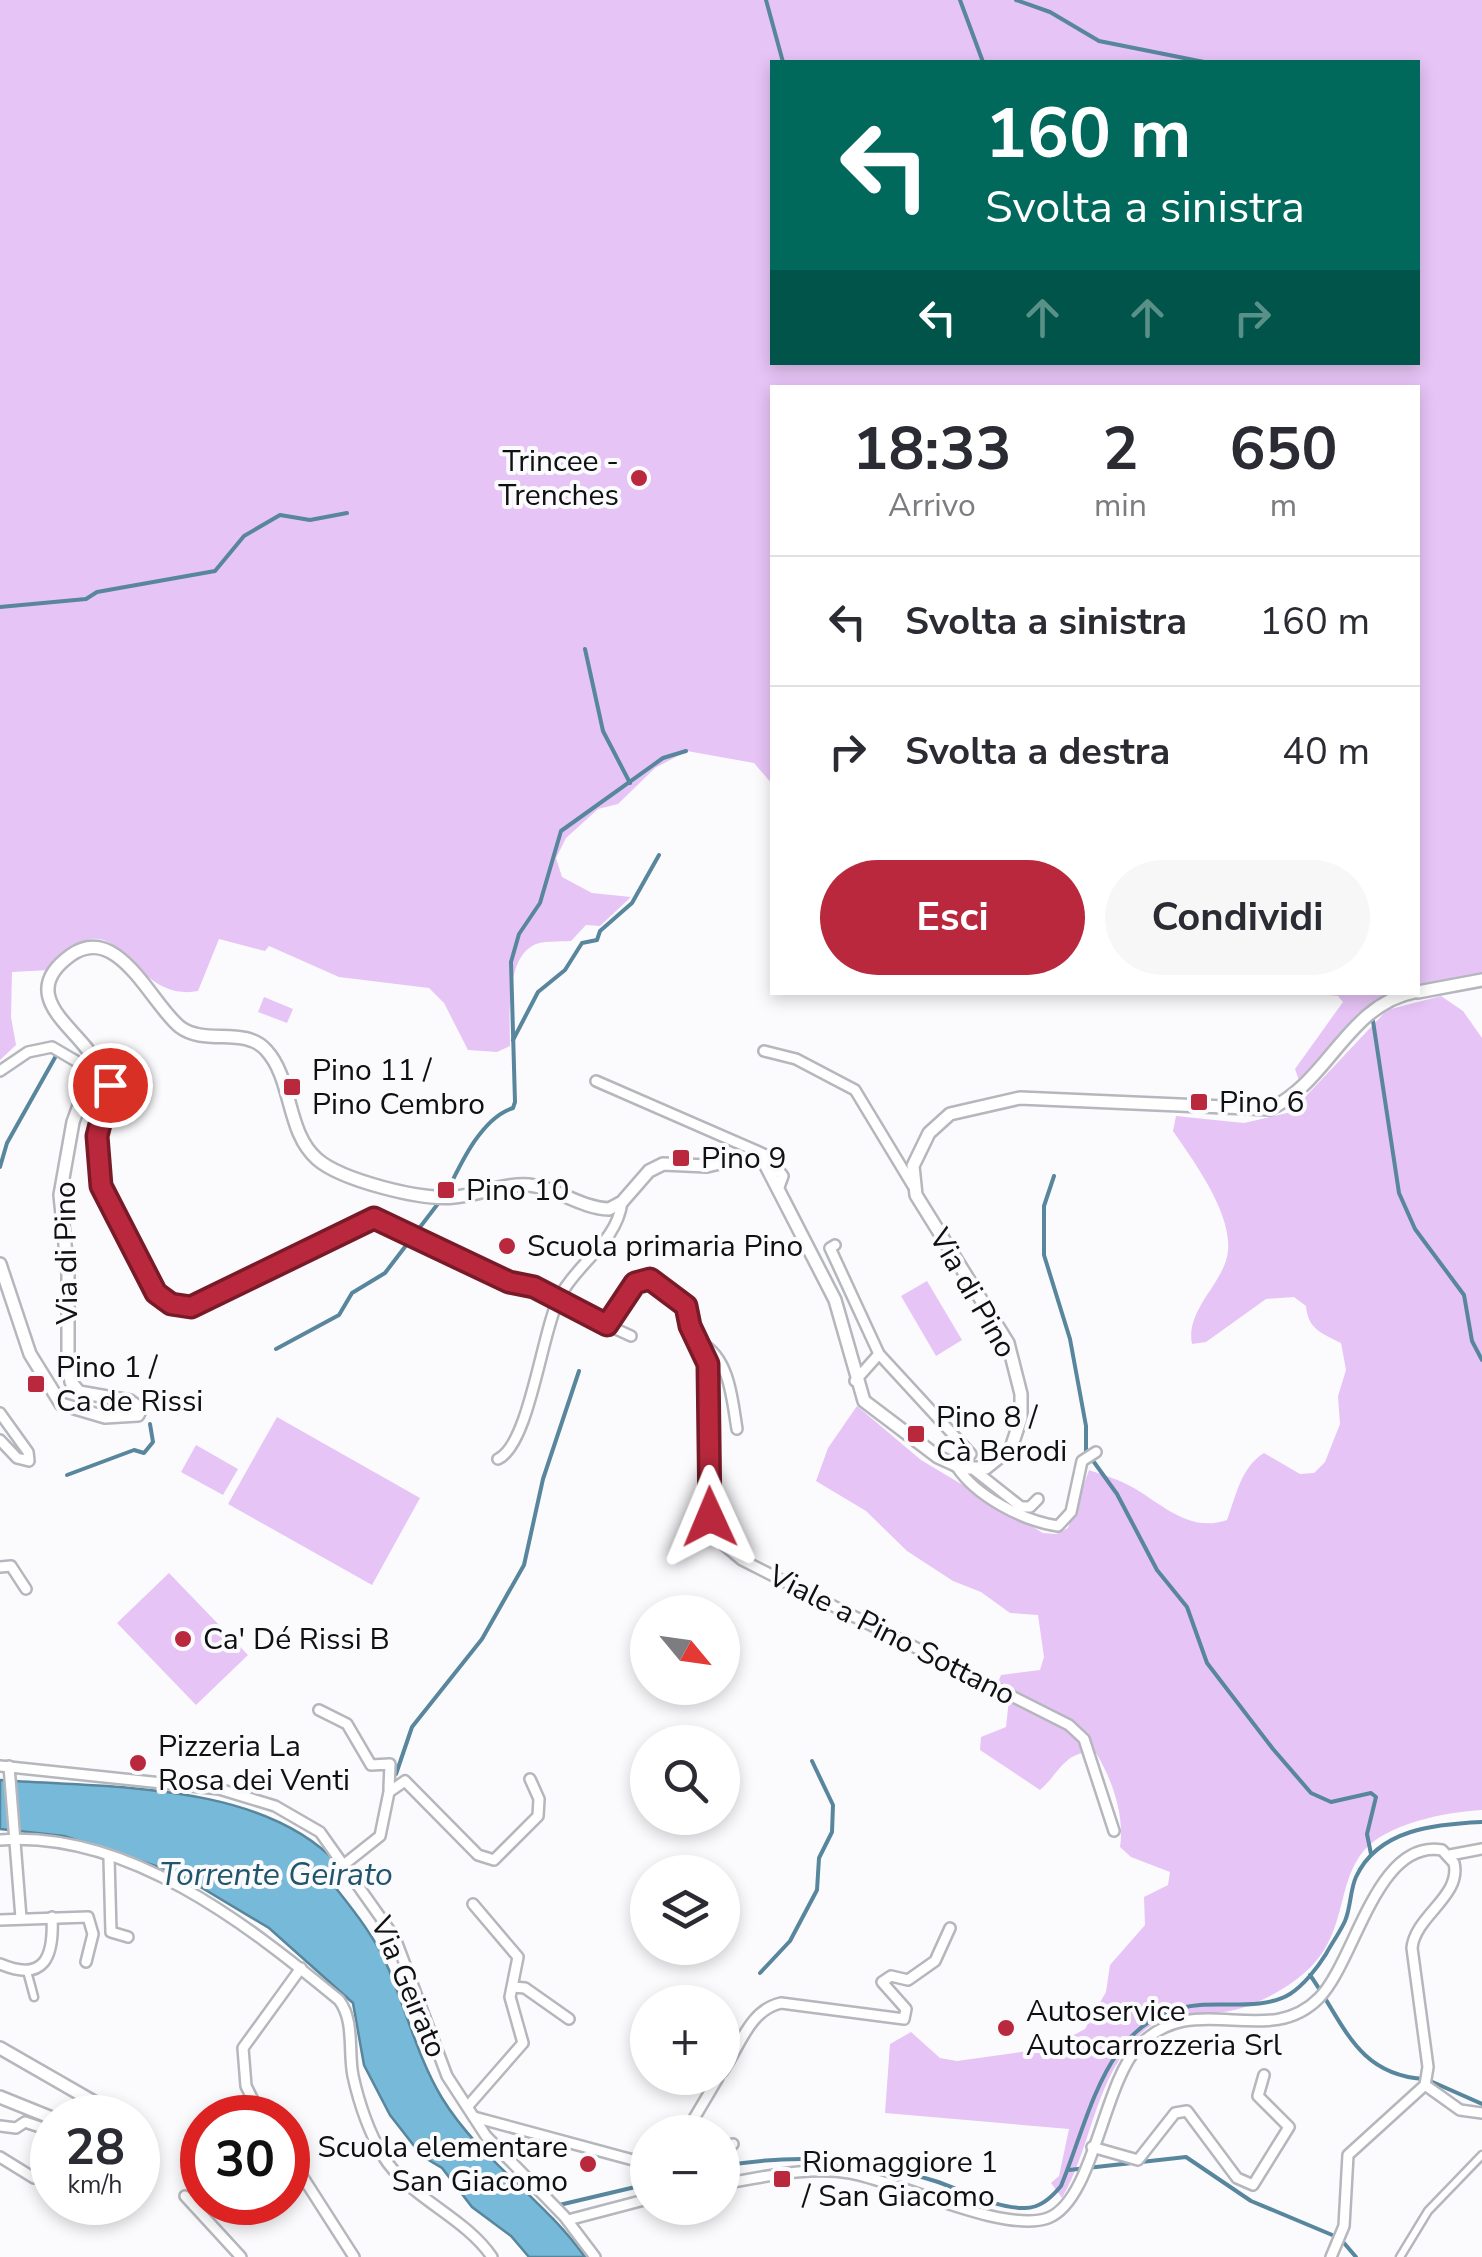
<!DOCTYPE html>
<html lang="it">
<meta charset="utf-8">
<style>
:root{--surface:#fff;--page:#f7f7f7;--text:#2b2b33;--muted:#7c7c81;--line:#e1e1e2;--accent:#b9283c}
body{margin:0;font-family:"Nunito Sans",sans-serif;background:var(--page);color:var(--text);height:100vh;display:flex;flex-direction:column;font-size:38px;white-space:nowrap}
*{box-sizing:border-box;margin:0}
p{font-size:32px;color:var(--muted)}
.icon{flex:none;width:55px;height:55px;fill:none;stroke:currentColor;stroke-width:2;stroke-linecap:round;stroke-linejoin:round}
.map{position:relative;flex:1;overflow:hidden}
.side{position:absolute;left:770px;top:385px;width:650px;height:610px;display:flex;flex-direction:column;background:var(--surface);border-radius:0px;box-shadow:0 5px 15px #0003}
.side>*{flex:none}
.top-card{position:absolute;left:770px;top:60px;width:650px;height:305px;border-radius:0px;box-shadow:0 5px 15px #0003;background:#00695c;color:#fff;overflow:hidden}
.needle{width:65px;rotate:119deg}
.tools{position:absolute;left:630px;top:1595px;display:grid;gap:20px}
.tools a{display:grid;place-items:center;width:110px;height:110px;border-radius:50%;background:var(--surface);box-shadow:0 5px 15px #0003;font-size:50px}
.speed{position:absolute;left:30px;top:2095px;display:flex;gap:20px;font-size:50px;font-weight:700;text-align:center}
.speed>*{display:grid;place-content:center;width:130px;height:130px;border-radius:50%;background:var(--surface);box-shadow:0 5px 15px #0003;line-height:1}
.speed small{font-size:25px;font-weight:400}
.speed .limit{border:15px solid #d22;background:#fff;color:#111}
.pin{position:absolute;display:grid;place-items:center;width:85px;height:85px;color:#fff;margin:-42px;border:5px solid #fff;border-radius:50%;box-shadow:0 2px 10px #0007}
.me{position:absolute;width:110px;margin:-55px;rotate:359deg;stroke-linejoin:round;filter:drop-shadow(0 0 8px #0008)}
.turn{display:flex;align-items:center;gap:35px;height:210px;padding:0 50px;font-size:45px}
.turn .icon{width:130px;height:130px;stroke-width:2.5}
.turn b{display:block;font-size:70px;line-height:85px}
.lanes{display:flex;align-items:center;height:95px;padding:0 50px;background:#0003;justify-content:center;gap:50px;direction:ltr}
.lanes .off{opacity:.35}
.eta{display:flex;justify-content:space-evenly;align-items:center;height:170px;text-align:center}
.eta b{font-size:60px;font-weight:700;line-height:70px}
.action{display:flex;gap:20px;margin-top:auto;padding:20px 50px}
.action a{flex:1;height:115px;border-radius:60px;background:var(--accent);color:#fff;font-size:40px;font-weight:700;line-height:115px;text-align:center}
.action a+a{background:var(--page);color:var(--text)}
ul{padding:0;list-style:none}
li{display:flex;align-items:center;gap:30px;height:130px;padding:0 50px;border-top:2px solid var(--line)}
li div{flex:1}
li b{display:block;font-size:38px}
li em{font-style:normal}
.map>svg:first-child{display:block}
.green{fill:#e6c4f6;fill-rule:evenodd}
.water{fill:#77b9d8;stroke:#58869d;stroke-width:2.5}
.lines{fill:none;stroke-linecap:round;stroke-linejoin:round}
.stream{stroke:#58869d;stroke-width:4}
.pedestrian-casing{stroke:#b5b7bd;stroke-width:11}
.minor-casing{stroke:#b5b7bd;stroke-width:14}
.tertiary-casing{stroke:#b5b7bd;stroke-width:16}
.pedestrian{stroke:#fff;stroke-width:6}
.minor{stroke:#fff;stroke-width:9}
.tertiary{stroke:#fff;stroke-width:11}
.route-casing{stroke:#781a27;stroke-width:25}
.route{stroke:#b9283c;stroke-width:18}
.poi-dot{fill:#b9283c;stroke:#fbfbfe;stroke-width:4}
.labels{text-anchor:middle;stroke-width:8;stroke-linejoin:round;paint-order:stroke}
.poi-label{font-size:30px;fill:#0f1012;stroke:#fbfbfe;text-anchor:start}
.street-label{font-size:30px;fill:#0f1012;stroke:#fbfbfe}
.water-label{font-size:32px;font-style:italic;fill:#21556c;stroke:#fbfbfe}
</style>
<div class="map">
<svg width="1482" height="2257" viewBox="0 0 1482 2257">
<rect width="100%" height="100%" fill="#fbfbfe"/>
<g class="green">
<path d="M0,0H1482V974L1418,987V388H772V784L754,763L687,751L655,768L618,804L598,809L566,838L556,858L562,877L592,893L631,897L600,926L586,925L571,941C559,942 542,940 532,946C505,962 510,1020 510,1046L497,1052L468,1050L444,1003L429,988L339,977L269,946L265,951L219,939L198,991C126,1005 121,884 50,970L12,972L11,1017L16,1045L0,1060ZM772,62H1418V362H772Z"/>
<polygon points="1310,993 1394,993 1358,1013 1300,1083 1295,1069 1343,1002 1338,996"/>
<path d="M1441,996L1463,1011L1482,1038V1810C1447,1812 1385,1823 1362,1853C1335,1888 1348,1938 1302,1975C1285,1989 1263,2001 1242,2008C1196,2022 1168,2000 1131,2044C1094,2087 1090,2150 1062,2198L1051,2183L1059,2176L1069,2129L885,2113L890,2044L911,2032L940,2058L957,2061L1049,2048L1085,2029L1106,1992L1110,1965L1145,1925L1144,1897L1168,1885L1170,1872L1131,1857L1120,1847C1125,1816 1112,1779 1096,1753C1065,1749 1060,1773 1040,1790L980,1750L981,1737L1006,1727L1009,1699L999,1680L1001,1675L1040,1670L1044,1657L1038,1615L1010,1613L981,1592L953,1581L907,1551L866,1511L816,1481L828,1448L857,1406L921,1460L1043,1533L1056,1534L1068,1528L1089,1470C1104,1475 1120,1480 1134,1488C1163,1505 1190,1533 1227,1520C1236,1496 1241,1467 1264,1453L1300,1474L1314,1473L1325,1462L1340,1424L1338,1396L1346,1370L1341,1343C1321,1333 1308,1329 1306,1306L1294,1297L1266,1299L1206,1342L1192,1344C1186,1315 1213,1292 1224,1266C1243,1226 1194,1162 1173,1131L1176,1116L1244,1123L1291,1112L1387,1010Z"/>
<polygon points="264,997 293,1009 287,1023 258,1012"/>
<polygon points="927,1281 962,1340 936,1356 901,1296"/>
<polygon points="277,1417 420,1498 372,1585 228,1504"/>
<polygon points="196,1445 238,1469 223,1495 181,1472"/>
<polygon points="169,1573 248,1655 196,1705 117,1623"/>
</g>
<path class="water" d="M0,1780C106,1788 261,1781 338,1864L335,1887C355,1912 377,1940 389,1970C407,2013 418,2058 442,2098C480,2160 543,2198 585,2257H529L511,2236L472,2207L442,2168L422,2156L390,2115L364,2065L353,2003L269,1928L177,1873L64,1836L0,1829Z"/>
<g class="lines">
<g class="stream">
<polyline points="766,0 783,62"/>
<polyline points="960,0 983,62"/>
<polyline points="1016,0 1050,12 1099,41 1204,62"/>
<polyline points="0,607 86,599 97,592 215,571 244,536 280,515 310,520 347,513"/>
<polyline points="585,649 603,731 630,783"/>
<polyline points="1373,1021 1399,1193 1415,1229 1464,1295 1472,1341 1482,1360"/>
<polyline points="513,1040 538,992 565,970 582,943 597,940 600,931 632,903 659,855"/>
<polyline points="0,1167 7,1143 57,1054"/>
<polyline points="1054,1176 1044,1206 1044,1255 1070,1339 1086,1426 1086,1451 1117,1494 1157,1570 1187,1607 1207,1663 1273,1749 1311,1793 1331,1802 1371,1793 1376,1797 1367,1834 1371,1854"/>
<path d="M446,1194C460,1165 481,1118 513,1108L515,1102L511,962L519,934L540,903L561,831L663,758L686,751"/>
<polyline points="276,1349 339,1315 352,1293 385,1273 440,1201"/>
<polyline points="67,1475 134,1450 144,1453 153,1442 150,1424"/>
<polyline points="396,1774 412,1727 482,1639 524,1565 543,1479 579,1371"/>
<polyline points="760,1973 790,1941 817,1890 819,1858 832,1832 833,1805 812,1761"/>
<path d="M1310,1975C1344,2023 1356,2074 1423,2079"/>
<polyline points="1428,2080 1482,2104"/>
<path d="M722,2166C800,2153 860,2158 935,2181C962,2190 995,2208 1023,2208C1039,2209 1051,2198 1061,2186C1091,2114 1106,2012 1200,2005C1227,2003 1266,2009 1290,1994C1304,1985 1318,1967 1326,1954C1332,1943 1340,1932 1345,1921C1351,1907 1350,1890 1356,1877C1378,1829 1436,1824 1482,1822"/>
<polyline points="1069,2170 1186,2157 1251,2201 1337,2237"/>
<polyline points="555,2206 648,2184"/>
<polyline points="1344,2243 1356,2257"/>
</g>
<defs>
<g id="pedestrian">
<polyline points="27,1971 34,1997"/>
<polyline points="1400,2257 1428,2211 1482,2155"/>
</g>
<g id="minor">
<polyline points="764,1051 796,1059 855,1090 913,1186"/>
<path d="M0,1071L28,1052L52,1047L110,1081C110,1110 95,1132 98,1164C100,1191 148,1295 172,1304C188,1311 202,1302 216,1296L374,1218L509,1281L534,1287L607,1325L635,1283L650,1279L686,1306L689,1326L708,1364L709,1517L724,1545L742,1560L1069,1725L1084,1739L1114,1831"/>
<polyline points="596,1081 768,1156 783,1176 779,1187"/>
<polyline points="835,1245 830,1248 879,1354 971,1454"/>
<polyline points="607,1325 631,1336"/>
<path d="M701,1343C730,1359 732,1399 737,1429"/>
<polyline points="855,1381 879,1354"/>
<polyline points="0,1413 28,1452 29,1461 17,1458 0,1440"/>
<path d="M498,1459C530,1444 542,1329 560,1296C579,1261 617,1242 622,1202"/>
<path d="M957,1467C976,1496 1023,1521 1058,1526L1071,1512L1082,1461L1096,1452"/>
<polyline points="973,1469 1021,1507 1030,1507 1038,1499"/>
<polyline points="0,1567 11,1566 26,1589"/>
<polyline points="319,1710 347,1724 371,1765 390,1764 389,1789"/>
<polyline points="0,1766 219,1789 275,1806 320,1832 395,1938 447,2076 486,2136 564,2216 595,2257"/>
<polyline points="9,1766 21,1918"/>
<path d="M0,1840C127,1830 247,1924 339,2000C355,2021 348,2051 353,2076C359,2103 369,2132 383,2156C409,2198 464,2216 492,2257"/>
<polyline points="1450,1855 1482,1849"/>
<polyline points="109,1858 111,1932 128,1937"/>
<polyline points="346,1863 380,1836 389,1792 405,1781 478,1855 494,1860 538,1816 539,1799 530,1779"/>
<polyline points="0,1920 88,1917 93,1934 86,1962"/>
<path d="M0,1964C45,1983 54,1956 52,1917"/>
<polyline points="513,1987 525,1988 569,2019"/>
<path d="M722,2072C740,2047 749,2010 781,2003L904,2019L906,2009L882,1982L891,1976L908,1980L935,1961L950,1928"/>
<polyline points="1425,2085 1460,2110 1482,2113"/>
<polyline points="468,2106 523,2043 510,1997 518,1957 473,1904"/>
<polyline points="474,2117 648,2164"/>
<polyline points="262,2118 246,2086 243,2048 301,1968"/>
<polyline points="0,2126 16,2128 25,2122 52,2131"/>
<polyline points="686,2132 718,2078"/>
<polyline points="722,2147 733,2144"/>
<polyline points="1092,2147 1138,2160 1175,2113 1187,2111 1237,2178 1253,2185 1289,2127 1258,2096 1264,2075"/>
<polyline points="288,2154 354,2257"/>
<polyline points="0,2157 34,2178"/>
<path d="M722,2184C763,2177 809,2166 850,2173C900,2182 1004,2234 1048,2218C1093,2201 1103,2085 1138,2047C1193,1987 1267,2051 1319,1998C1356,1960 1376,1839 1442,1850L1454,1863C1462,1896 1415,1916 1412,1948L1428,2067L1425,2085L1348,2155L1344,2226L1331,2257"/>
<polyline points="185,2196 241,2257"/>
<polyline points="568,2220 648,2199"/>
</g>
<g id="tertiary">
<polyline points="1418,992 1482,980"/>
<path d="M0,1264L30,1354L61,1404L105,1417L138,1415L141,1409L130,1401L79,1392L71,1382L68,1362V1274L60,1195L73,1122L95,1062C83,1031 12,997 71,955C118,922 151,1004 180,1027C205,1046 245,1026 266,1050C293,1079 286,1132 317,1159C341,1180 422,1201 454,1197C479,1195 505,1183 529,1185C558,1188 580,1208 609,1209L622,1202L649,1171L663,1164L707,1166L746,1157L764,1162L835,1300L864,1401L938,1457L962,1468H986L1011,1448L1021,1418V1394L1008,1343L916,1195L913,1166L929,1133L950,1114L1020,1098L1270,1109C1328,1082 1348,1005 1414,992"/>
<polyline points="0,2048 94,2102 102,2118"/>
<polyline points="0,2097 52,2118"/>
</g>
</defs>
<use href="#pedestrian" class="pedestrian-casing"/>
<use href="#minor" class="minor-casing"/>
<use href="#tertiary" class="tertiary-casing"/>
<use href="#pedestrian" class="pedestrian"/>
<use href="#minor" class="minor"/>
<use href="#tertiary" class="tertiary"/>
</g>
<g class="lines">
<defs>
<polyline id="route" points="110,1085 97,1136 101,1186 156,1293 171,1304 191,1307 374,1218 509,1282 534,1287 607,1325 635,1283 650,1279 686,1306 690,1326 708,1364 710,1517"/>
</defs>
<use href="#route" class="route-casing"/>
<use href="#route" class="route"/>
</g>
<g class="poi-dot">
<circle cx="639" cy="478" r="10"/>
<rect x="282" y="1077" width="20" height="20" rx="5"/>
<rect x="1189" y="1092" width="20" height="20" rx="5"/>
<rect x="671" y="1148" width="20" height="20" rx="5"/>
<rect x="436" y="1180" width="20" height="20" rx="5"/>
<circle cx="507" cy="1246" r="10"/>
<rect x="26" y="1374" width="20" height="20" rx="5"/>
<rect x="906" y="1424" width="20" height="20" rx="5"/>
<circle cx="183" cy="1639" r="10"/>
<circle cx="138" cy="1763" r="10"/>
<circle cx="1006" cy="2028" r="10"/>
<circle cx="588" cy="2164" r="10"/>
<rect x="772" y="2169" width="20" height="20" rx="5"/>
</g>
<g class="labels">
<g class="poi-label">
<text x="619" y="471" text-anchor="end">Trincee -<tspan x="619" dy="34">Trenches</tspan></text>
<text x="312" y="1080">Pino 11 /<tspan x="312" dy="34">Pino Cembro</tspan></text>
<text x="1219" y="1112">Pino 6</text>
<text x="701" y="1168">Pino 9</text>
<text x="466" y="1200">Pino 10</text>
<text x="527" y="1256">Scuola primaria Pino</text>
<text x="56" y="1377">Pino 1 /<tspan x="56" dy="34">Ca de Rissi</tspan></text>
<text x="936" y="1427">Pino 8 /<tspan x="936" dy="34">Cà Berodi</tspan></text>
<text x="203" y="1649">Ca' Dé Rissi B</text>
<text x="158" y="1756">Pizzeria La<tspan x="158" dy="34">Rosa dei Venti</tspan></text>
<text x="1026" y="2021">Autoservice<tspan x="1026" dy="34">Autocarrozzeria Srl</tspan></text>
<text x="568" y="2157" text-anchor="end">Scuola elementare<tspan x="568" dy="34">San Giacomo</tspan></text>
<text x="802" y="2172">Riomaggiore 1<tspan x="802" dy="34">/ San Giacomo</tspan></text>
</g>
<g class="street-label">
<text transform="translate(66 1253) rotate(-91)" y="10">Via di Pino</text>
<text transform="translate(973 1293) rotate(60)" y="10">Via di Pino</text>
<text transform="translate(892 1635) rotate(27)" y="10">Viale a Pino Sottano</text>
<text transform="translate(409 1987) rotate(67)" y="10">Via Geirato</text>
</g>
<g class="water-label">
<text x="276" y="1885">Torrente Geirato</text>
</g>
</g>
</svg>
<div class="tools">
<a><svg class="needle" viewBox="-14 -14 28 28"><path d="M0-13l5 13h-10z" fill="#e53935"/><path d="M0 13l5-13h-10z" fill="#7c7c81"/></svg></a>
<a><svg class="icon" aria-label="search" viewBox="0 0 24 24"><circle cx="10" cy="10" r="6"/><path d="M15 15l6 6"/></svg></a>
<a><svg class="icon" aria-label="layers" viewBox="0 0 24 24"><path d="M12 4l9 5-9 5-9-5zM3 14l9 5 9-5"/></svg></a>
<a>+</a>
<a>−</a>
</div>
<div class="speed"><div>28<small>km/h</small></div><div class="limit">30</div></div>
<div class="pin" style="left:110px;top:1085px;background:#d93025"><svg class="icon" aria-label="arrive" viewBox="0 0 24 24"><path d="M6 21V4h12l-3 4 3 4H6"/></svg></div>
<svg class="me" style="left:710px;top:1517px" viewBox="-20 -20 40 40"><path d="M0-17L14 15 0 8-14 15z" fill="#b9283c" stroke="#fff" stroke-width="4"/></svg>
<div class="top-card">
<div class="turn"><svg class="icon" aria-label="left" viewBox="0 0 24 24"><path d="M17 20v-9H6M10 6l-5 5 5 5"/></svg><div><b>160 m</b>Svolta a sinistra</div></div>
<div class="lanes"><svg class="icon" aria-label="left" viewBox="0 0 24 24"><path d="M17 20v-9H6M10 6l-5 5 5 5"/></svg><svg class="icon off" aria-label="ahead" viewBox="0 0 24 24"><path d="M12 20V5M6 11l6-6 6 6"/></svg><svg class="icon off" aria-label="ahead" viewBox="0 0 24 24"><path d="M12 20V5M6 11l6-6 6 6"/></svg><svg class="icon off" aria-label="right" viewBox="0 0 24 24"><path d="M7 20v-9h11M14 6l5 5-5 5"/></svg></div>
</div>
<section class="side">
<div class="eta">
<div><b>18:33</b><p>Arrivo</p></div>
<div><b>2</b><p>min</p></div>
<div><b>650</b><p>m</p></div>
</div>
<ul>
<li><svg class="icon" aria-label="left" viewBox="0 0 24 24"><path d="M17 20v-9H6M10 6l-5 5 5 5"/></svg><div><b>Svolta a sinistra</b></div><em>160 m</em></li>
<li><svg class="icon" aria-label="right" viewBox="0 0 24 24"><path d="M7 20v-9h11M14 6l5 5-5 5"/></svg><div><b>Svolta a destra</b></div><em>40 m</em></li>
</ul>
<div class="action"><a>Esci</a><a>Condividi</a></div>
</section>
</div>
